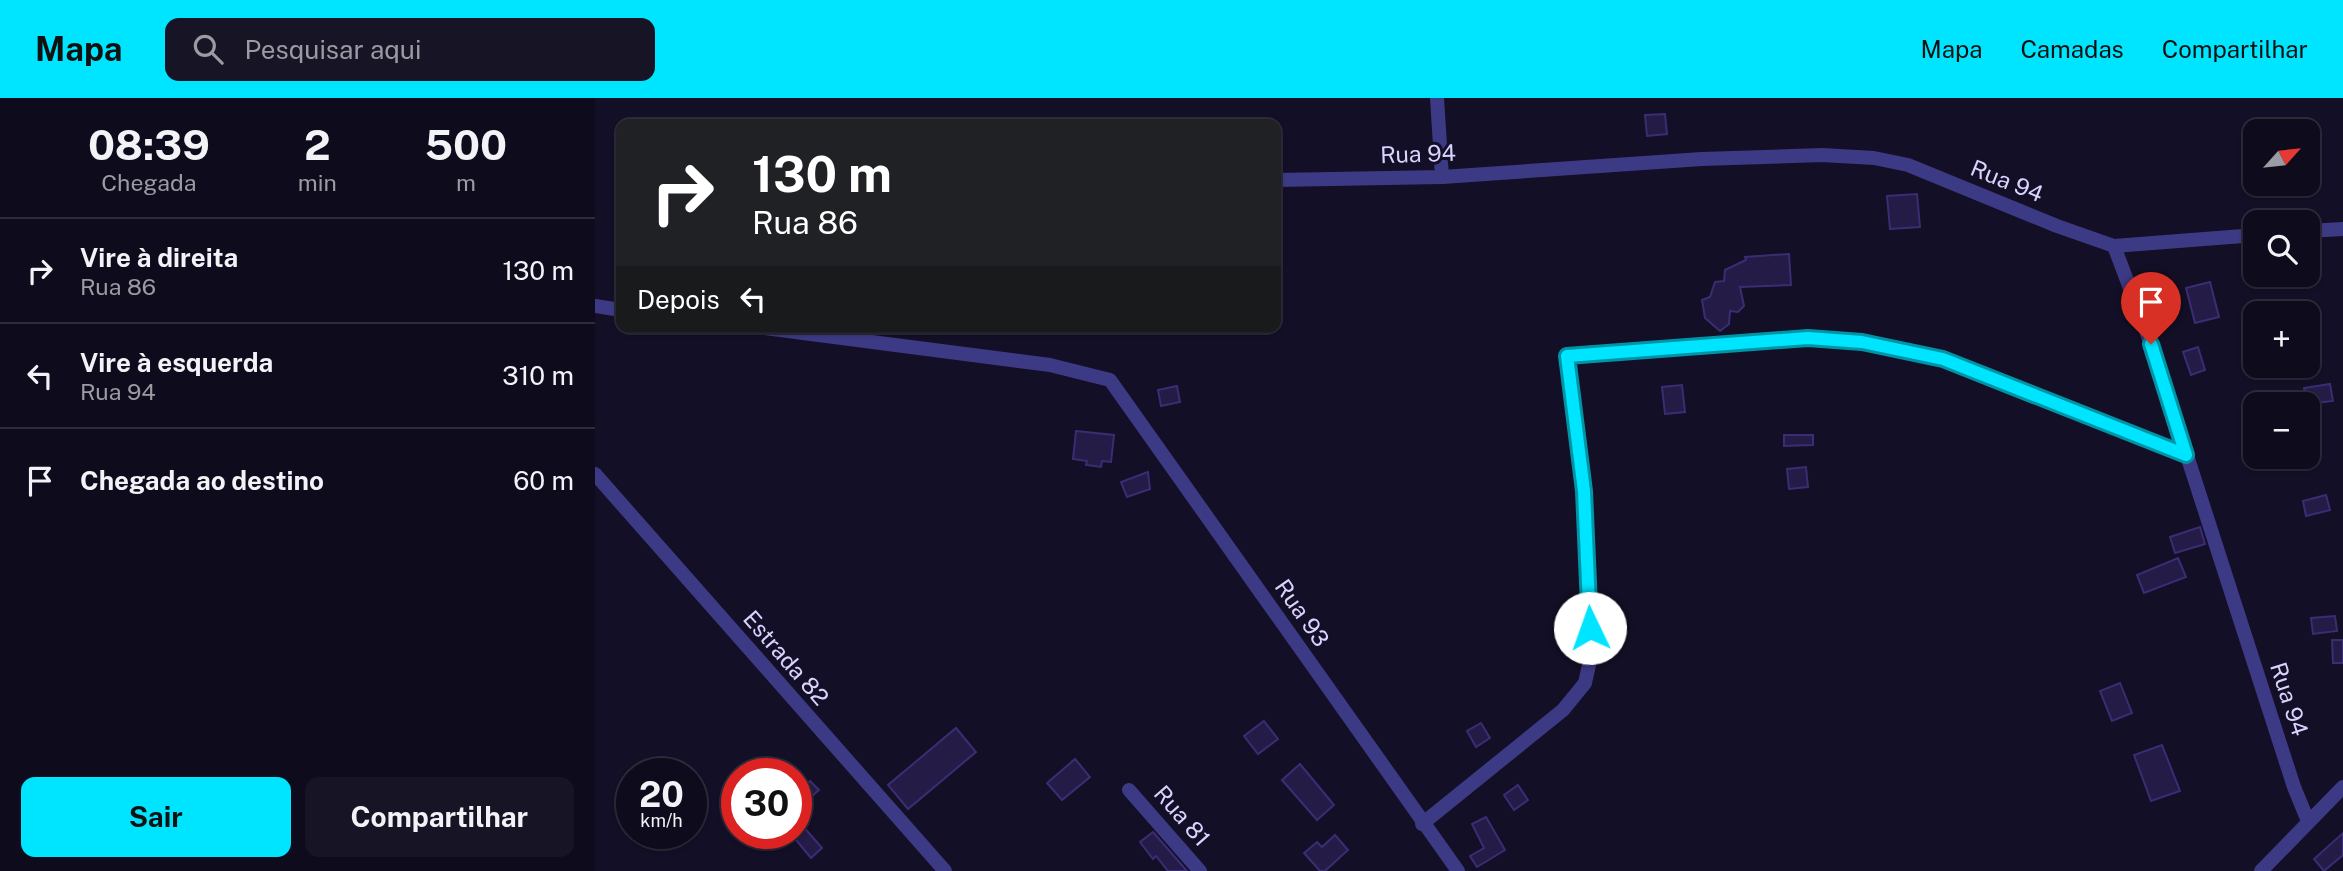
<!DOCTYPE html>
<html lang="pt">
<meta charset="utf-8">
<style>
:root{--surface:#0e0b1c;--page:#171425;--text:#f1f3f6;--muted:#9b9ba3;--line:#2e2b3b;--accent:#00e5ff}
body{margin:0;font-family:"Public Sans",sans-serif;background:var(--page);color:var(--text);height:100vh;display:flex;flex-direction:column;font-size:26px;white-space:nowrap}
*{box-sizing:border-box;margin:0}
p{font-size:23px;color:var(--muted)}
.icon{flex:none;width:38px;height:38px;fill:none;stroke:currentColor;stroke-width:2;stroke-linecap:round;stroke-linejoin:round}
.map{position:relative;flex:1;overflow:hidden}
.sheet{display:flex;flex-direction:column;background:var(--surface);width:595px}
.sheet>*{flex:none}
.hud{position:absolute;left:21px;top:21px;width:665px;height:214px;border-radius:14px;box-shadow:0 2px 5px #0004,0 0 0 2px var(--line);background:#202124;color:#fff;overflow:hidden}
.needle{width:46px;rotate:63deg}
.controls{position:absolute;left:1648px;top:21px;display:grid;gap:14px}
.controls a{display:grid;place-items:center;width:77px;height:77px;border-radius:14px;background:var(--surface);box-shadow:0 2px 5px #0004,0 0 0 2px var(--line);font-size:35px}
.speed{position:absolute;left:21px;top:660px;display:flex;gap:14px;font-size:35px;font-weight:700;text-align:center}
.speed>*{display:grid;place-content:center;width:91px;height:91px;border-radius:50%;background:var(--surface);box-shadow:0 2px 5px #0004,0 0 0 2px var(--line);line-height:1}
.speed small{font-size:18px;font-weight:400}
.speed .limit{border:10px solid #d22;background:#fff;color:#111}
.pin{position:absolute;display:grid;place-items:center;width:60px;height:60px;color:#fff;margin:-72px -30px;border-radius:50% 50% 50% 0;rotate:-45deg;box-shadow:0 0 7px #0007}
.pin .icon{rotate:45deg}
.me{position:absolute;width:77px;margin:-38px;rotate:357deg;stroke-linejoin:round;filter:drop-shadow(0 0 5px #0008)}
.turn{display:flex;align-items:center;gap:24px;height:147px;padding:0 21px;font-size:32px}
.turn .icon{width:91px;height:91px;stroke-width:2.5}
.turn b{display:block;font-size:49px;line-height:60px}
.then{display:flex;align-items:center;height:66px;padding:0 21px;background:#0003;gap:14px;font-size:26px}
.eta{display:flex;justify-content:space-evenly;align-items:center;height:119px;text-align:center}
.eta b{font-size:42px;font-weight:700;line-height:49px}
.button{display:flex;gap:14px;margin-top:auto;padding:14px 21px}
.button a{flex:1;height:80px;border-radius:14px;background:var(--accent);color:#111;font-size:28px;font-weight:700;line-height:80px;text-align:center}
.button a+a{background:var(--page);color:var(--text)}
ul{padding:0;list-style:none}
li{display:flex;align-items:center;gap:21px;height:105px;padding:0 21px;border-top:2px solid var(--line)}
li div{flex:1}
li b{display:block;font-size:26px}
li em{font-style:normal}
header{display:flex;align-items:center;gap:42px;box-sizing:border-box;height:98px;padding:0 35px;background:var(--accent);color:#111}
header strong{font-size:33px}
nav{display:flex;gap:38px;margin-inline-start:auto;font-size:24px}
.search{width:490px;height:63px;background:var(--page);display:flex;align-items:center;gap:18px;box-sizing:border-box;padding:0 24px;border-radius:14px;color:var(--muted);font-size:26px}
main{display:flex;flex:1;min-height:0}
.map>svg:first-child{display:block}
.building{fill:#241b47;stroke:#3b2d73;stroke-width:2}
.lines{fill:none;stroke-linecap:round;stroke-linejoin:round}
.minor{stroke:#3d3a85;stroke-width:14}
.route-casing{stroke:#0095a6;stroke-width:18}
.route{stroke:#00e5ff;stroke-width:12}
.labels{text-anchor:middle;stroke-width:6;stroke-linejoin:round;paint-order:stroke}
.street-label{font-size:23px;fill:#d9d4ff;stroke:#130f26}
</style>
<header>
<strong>Mapa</strong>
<div class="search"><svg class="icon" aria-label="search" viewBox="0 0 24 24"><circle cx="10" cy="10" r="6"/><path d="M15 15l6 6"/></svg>Pesquisar aqui</div>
<nav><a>Mapa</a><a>Camadas</a><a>Compartilhar</a></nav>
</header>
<main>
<section class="sheet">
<div class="eta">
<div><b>08:39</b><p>Chegada</p></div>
<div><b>2</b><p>min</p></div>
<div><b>500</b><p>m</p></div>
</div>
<ul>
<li><svg class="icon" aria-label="right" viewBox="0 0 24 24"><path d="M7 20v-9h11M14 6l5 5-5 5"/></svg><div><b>Vire à direita</b><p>Rua 86</p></div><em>130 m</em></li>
<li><svg class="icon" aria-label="left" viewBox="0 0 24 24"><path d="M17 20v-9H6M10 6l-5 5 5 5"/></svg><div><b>Vire à esquerda</b><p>Rua 94</p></div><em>310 m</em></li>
<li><svg class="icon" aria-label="arrive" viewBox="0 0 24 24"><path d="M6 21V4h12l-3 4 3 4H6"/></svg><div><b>Chegada ao destino</b></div><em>60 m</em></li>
</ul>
<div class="button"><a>Sair</a><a>Compartilhar</a></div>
</section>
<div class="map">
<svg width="1748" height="773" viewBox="0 0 1748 773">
<rect width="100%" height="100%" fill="#130f26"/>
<g class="building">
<polygon points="1070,16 1072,36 1052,38 1050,17"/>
<polygon points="1322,96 1325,129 1295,131 1292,98"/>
<polygon points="1194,156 1196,187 1145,189 1149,208 1143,214 1135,213 1134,226 1125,233 1110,220 1107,202 1115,199 1120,184 1129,183 1130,172 1151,162 1150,159"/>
<polygon points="1615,184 1624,219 1600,225 1591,190"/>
<polygon points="1603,249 1610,272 1596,277 1588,254"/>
<polygon points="1735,286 1738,303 1712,306 1709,290"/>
<polygon points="1087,287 1090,314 1070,316 1067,289"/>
<polygon points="582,288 585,304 566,308 563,292"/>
<polygon points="481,333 519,337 516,364 507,363 506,369 491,367 492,363 478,361"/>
<polygon points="1189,337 1218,337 1218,347 1189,348"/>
<polygon points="1211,369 1213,389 1194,391 1192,371"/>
<polygon points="553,374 555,391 532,399 526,384"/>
<polygon points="1731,397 1735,412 1711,418 1708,403"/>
<polygon points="1605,429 1610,446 1580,455 1575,439"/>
<polygon points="1583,460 1591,479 1549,495 1542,477"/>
<polygon points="1740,518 1742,533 1718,536 1716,520"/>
<polygon points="1737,542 1748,542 1748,565 1738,565"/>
<polygon points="1525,585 1537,615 1517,623 1505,593"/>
<polygon points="669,623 683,641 663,656 649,638"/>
<polygon points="886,625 895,640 881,649 872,633"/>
<polygon points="361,630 381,654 313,711 293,687"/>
<polygon points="1567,647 1585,693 1556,703 1539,657"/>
<polygon points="480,661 495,679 467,702 452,685"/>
<polygon points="705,666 739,707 722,722 687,682"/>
<polygon points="215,683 224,692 201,712 201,696"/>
<polygon points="923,687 933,702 919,712 909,697"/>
<polygon points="891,719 910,752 882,769 875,758 889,750 877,726"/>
<polygon points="207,727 227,750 216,760 196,736 201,735"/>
<polygon points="558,734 592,773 573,773 561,758 558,761 545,744"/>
<polygon points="1748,735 1748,757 1729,773 1719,761"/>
<polygon points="740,737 753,752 730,773 725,773 709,755 722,744 727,749"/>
</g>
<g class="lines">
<g class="minor">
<polyline points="842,0 847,79"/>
<polyline points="681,82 847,79 1107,61 1227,57 1279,60 1313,67 1462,128 1519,148 1556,246 1699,689 1713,723"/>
<polyline points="1713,133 1748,131"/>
<polyline points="1519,148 1661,137"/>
<polyline points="0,208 26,212"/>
<polyline points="161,229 455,267 515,282 863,773"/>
<polyline points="0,376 350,773"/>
<polyline points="534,692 605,773"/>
<polyline points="827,726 968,612 990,585 996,558 989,393 972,258 1213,240 1267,244 1348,261 1591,357"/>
<polyline points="1666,773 1748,689"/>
</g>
</g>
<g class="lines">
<defs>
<polyline id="route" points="995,530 989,393 972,258 1213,240 1267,244 1348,261 1591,357 1556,246"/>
</defs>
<use href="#route" class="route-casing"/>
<use href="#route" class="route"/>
</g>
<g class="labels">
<g class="street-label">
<text transform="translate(823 56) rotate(-2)" y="8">Rua 94</text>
<text transform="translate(1412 83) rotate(22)" y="8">Rua 94</text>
<text transform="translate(707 515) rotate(55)" y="8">Rua 93</text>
<text transform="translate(191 560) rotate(49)" y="8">Estrada 82</text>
<text transform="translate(1694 601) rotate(72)" y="8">Rua 94</text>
<text transform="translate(587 718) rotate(49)" y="8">Rua 81</text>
</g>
</g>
</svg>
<div class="controls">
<a><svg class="needle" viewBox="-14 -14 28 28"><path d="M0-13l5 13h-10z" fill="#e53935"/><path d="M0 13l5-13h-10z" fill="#9b9ba3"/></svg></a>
<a><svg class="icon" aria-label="search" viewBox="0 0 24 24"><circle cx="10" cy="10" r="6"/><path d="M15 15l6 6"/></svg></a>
<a>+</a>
<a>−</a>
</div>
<div class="speed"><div>20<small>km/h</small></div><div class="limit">30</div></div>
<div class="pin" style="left:1556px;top:246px;background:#d93025"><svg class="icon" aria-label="arrive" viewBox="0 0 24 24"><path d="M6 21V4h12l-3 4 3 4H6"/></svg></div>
<svg class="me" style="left:995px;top:530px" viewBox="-20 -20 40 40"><circle r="19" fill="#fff"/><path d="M0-13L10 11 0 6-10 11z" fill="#00e5ff"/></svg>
<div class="hud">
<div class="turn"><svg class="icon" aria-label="right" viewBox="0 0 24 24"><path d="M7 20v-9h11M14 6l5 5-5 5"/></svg><div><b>130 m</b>Rua 86</div></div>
<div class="then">Depois<svg class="icon" aria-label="left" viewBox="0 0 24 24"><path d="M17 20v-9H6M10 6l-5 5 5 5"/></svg></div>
</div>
</div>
</main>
